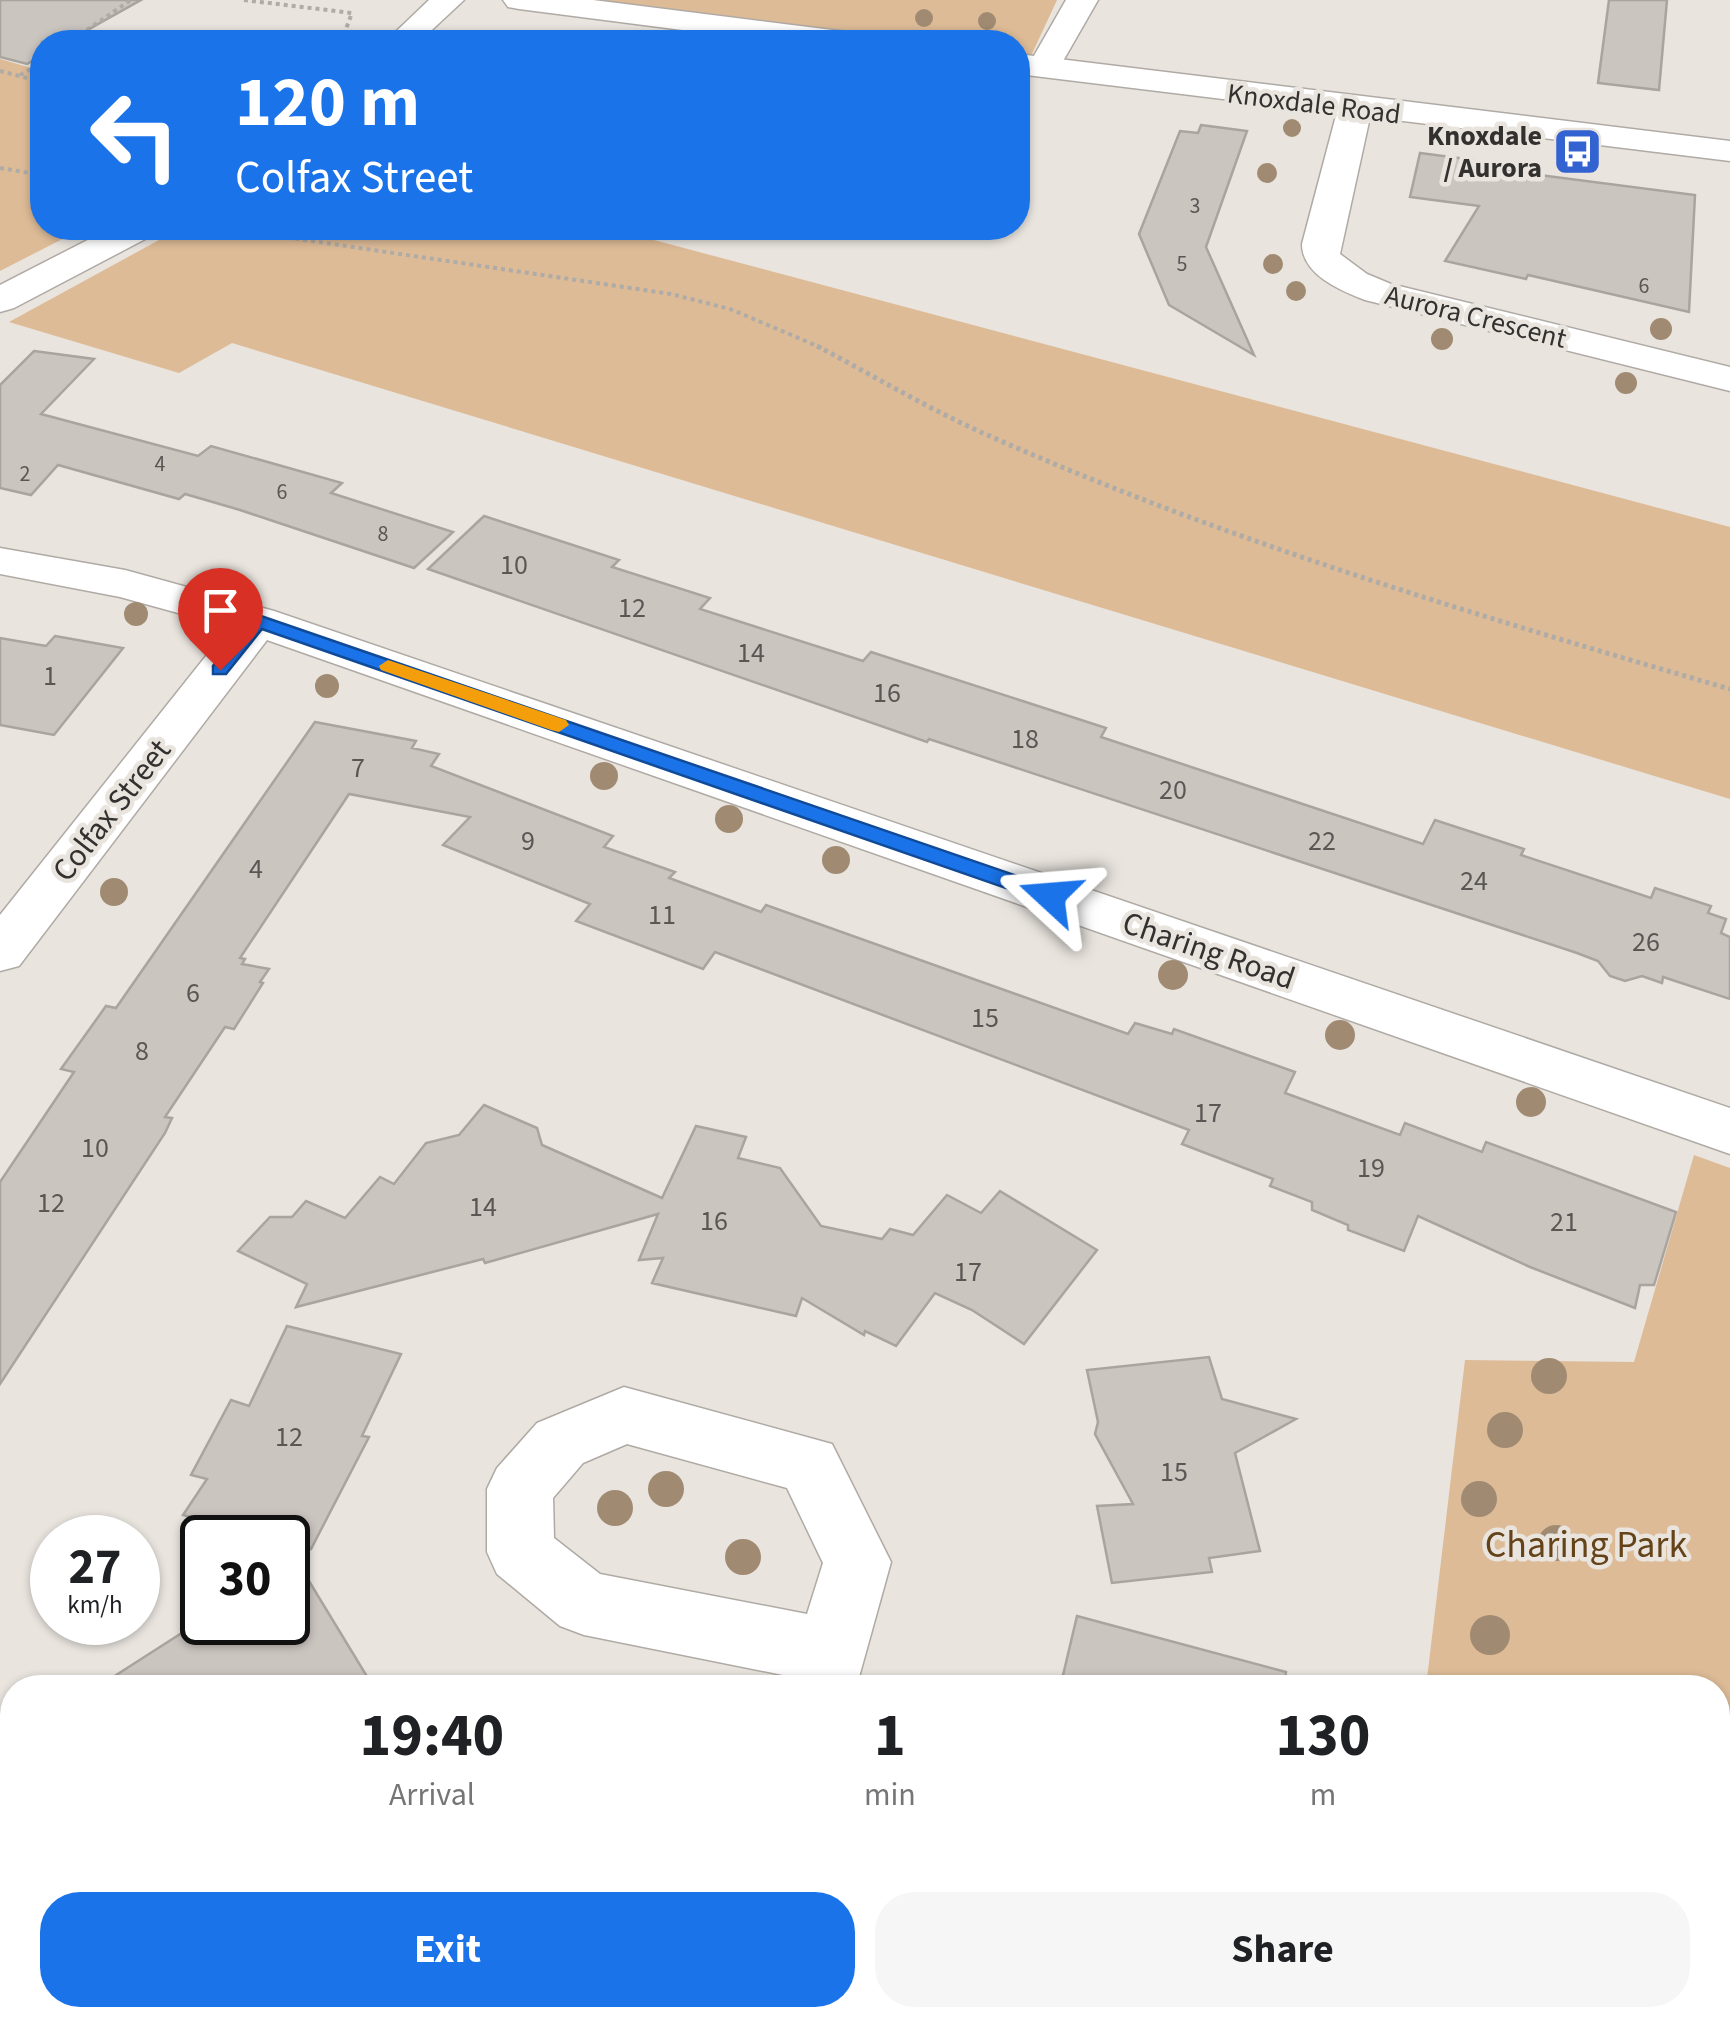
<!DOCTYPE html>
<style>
:root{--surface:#fff;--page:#f6f6f6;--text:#202124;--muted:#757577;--accent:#1a73e8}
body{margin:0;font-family:"Source Sans 3",sans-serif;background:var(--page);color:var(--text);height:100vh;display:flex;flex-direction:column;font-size:38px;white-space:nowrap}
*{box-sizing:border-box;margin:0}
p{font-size:32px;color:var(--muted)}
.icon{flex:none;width:55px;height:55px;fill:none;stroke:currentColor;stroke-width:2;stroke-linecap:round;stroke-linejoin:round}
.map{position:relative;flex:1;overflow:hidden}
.sheet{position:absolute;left:0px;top:1675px;width:1730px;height:352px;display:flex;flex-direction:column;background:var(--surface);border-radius:40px 40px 0 0;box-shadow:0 2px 8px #0004}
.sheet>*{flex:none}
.guide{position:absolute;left:30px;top:30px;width:1000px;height:210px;border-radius:40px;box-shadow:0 2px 8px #0004;background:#1a73e8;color:#fff;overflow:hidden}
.speed{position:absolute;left:30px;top:1515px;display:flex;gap:20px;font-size:50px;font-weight:700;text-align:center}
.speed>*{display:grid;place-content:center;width:130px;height:130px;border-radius:50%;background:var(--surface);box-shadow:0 2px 8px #0004;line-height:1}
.speed small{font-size:25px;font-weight:400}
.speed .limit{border:5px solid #111;border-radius:15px;background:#fff;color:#111}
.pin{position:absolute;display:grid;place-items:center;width:85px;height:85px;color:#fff;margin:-102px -42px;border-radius:50% 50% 50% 0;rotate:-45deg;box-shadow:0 0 10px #0007}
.pin .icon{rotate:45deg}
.me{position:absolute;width:110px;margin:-55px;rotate:289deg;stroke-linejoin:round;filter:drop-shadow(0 0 8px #0008)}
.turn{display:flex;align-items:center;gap:35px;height:210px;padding:0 40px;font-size:45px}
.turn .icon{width:130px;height:130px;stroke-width:2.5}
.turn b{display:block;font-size:70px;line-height:85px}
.eta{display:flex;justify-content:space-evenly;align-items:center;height:170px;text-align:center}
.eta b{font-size:60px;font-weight:700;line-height:70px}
.action{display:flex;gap:20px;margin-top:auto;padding:20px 40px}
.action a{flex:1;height:115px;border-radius:40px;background:var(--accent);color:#fff;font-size:40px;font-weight:700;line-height:115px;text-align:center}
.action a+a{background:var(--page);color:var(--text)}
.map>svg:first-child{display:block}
.green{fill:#ddbb97}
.building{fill:#cbc5c0;stroke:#a9a49e;stroke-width:2.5}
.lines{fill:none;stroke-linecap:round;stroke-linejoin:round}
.street-casing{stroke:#b0aaa5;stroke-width:3}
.secondary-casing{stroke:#b0aaa5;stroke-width:3}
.path-far1{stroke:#afaba6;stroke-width:4;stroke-dasharray:4 4;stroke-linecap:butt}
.path{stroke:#afaba6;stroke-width:5;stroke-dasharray:4 4;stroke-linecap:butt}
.street{fill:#fff;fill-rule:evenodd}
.secondary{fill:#fff;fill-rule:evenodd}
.tree{fill:#a08b72}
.route{fill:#1a73e8;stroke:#114b97;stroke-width:2.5}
.slow{fill:#f59e0b}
.labels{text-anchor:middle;stroke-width:9;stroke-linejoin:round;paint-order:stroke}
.far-number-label{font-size:22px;fill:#595653}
.far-street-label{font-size:28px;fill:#33312f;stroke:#e9e4de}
.far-poi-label{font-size:28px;font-weight:bold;fill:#33312f;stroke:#e9e4de;text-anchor:end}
.number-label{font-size:28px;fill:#595653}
.street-label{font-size:32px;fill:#33312f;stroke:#e9e4de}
.near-park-label{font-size:38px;fill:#654319;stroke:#e9e4de}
</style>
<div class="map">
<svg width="1730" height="2026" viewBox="0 0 1730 2026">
<rect width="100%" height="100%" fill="#e9e4de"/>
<g class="green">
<polygon points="590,0 1057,0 1031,56 1018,55 1018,42 923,42"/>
<polygon points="0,59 42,71 42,228 84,228 0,271"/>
<polygon points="181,228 609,228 1730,527 1730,799 232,343 179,373 9,322"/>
<polygon points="1694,1155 1730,1168 1730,2026 1385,2026 1386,2015 1718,2015 1718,1688 1426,1687 1465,1360 1634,1362"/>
</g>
<g class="building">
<polygon points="0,0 141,0 66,42 42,42 42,55 27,64 0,57"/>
<polygon points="1609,0 1667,0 1659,90 1598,83"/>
<polygon points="1201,125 1247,131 1206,247 1254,355 1169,305 1139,234 1180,131 1198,133"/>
<polygon points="1420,153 1498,163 1496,176 1500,170 1695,195 1689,312 1528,275 1526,279 1445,261 1479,206 1410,197"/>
<polygon points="34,351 94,359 41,414 198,456 211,446 342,483 331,493 453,532 414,568 240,510 185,494 179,499 58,465 31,495 0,488 0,385"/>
<polygon points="484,516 619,560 612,567 710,598 700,609 863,661 871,652 1106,728 1101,737 1423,844 1435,820 1524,849 1521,855 1651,898 1655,888 1711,906 1708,913 1726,919 1721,933 1730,937 1730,999 1663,977 1662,983 1642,976 1625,981 1610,976 1598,961 1577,953 929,739 927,742 428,569"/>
<polygon points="55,636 123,648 54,735 0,725 0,638 46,646"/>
<polygon points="315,722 416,741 412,748 439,754 431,766 613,836 604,847 675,872 669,878 761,912 766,905 1128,1034 1135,1023 1172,1034 1174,1029 1295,1072 1285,1093 1400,1135 1405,1123 1482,1152 1486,1142 1676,1212 1654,1285 1640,1285 1635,1308 1530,1267 1418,1216 1404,1251 1348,1230 1348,1225 1312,1210 1312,1202 1270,1186 1273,1179 1182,1144 1189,1130 715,952 703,969 576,921 590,904 443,845 470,817 349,794 240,958 245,959 242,964 269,969 260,982 263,983 234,1029 225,1027 165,1117 172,1118 165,1133 0,1384 0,1182 74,1072 61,1069 106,1006 116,1008"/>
<polygon points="484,1105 537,1128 542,1145 662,1198 696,1126 746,1137 738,1158 780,1168 821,1226 882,1239 890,1229 913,1235 947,1195 981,1213 1000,1191 1097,1250 1024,1344 972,1310 935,1293 896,1346 865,1331 864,1335 802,1298 796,1316 652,1283 663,1258 639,1260 658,1214 485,1263 483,1259 296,1307 307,1284 238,1251 270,1217 292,1217 306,1201 345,1218 380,1177 394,1184 426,1143 459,1135"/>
<polygon points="287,1326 401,1354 362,1436 369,1437 311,1549 288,1543 288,1538 268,1538 183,1515 207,1479 191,1475 231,1400 249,1406"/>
<polygon points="1209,1357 1222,1399 1296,1419 1235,1453 1260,1551 1209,1558 1212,1572 1112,1583 1097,1506 1133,1504 1095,1434 1098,1422 1087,1370"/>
<polygon points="298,1563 374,1688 96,1688 202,1620 288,1622 288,1570"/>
<polygon points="1077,1616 1286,1672 1284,1688 1060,1688"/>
</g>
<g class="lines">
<defs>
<g id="street">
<polygon points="429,0 464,0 419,42 385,42"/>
<polygon points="1066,0 1098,0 1055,75 1031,75 1027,68"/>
<path d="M1355,98L1367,101L1372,108L1340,254L1367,274L1391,284L1730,367V391L1365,300C1339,290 1302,274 1302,244L1338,108L1343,101Z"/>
<polygon points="111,228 156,228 151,236 14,308 0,312 0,285"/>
<polygon points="0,548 125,570 274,611 1730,1108 1730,1154 267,640 19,966 0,971 0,915 229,627 120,597 0,574"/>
<path d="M624,1387L832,1444L891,1562L856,1688H785L788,1676L584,1635L560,1626L497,1574L487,1552V1489L497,1468L537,1423ZM627,1444L787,1488L823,1563L807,1614L600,1574L554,1538L553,1498L583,1463Z"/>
<polygon points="686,2015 764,2015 761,2026 683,2026"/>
</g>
<g id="secondary">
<polygon points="503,0 593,0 848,32 859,35 864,42 776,42 519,9 508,7"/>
<polygon points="1018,54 1730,141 1730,161 1018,74"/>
</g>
</defs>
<use href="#street" class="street-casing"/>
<use href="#secondary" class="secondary-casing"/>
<g class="path-far1">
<polyline points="244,0 352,13 341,42"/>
<polyline points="87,30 131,0"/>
<polyline points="78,42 96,32"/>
<polyline points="0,71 42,82"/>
<polyline points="20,75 42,63"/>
<polyline points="0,168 42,175"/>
<polyline points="224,228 671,294 730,309 822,348"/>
</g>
<path class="path" d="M817,346C872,375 927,408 985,434C1225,541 1478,616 1730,689"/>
<use href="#street" class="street"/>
<use href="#secondary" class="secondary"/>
</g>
<g class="tree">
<circle cx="924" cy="18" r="9"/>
<circle cx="987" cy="21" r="9"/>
<circle cx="1292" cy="128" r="9"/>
<circle cx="1267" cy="173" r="10"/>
<circle cx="1273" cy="264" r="10"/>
<circle cx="1296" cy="291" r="10"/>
<circle cx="1661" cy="329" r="11"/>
<circle cx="1442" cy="339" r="11"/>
<circle cx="1626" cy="383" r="11"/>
<circle cx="136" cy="614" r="12"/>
<circle cx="327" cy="686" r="12"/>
<circle cx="604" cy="776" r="14"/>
<circle cx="729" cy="819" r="14"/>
<circle cx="836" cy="860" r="14"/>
<circle cx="114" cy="892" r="14"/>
<circle cx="1173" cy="975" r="15"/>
<circle cx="1340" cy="1035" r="15"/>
<circle cx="1531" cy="1102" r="15"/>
<circle cx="1549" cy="1376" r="18"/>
<circle cx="1505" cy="1430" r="18"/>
<circle cx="666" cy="1489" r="18"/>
<circle cx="1479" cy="1499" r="18"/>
<circle cx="615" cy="1508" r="18"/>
<circle cx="1556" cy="1543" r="18"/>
<circle cx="743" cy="1557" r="18"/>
<circle cx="1490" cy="1635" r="20"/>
</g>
<polygon class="route" points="258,615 1058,890 1061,896 1058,901 1043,901 262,629 226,674 213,674 213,666 251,617"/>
<polygon class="slow" points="388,660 566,720 569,725 559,732 551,730 381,670 379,666"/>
<defs>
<symbol id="bus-square" viewBox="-11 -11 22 22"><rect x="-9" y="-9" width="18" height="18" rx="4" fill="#3362d1" stroke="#e9e4de"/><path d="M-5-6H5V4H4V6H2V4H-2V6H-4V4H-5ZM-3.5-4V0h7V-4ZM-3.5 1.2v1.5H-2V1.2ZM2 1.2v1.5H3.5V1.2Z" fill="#fff"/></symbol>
</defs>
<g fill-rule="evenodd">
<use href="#bus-square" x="1550" y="124" width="55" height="55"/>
</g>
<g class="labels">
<g class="far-number-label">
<text x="1195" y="213">3</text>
<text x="1182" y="271">5</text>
<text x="1644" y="293">6</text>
<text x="160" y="471">4</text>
<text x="25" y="481">2</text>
<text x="282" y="499">6</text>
<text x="383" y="541">8</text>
</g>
<g class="far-street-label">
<text transform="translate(1314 103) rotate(7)" y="10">Knoxdale Road</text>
<text transform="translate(1476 316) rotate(14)" y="10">Aurora Crescent</text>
</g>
<g class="far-poi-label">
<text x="1542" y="145">Knoxdale<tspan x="1542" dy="32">/ Aurora</tspan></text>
</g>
<g class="number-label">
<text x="514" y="574">10</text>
<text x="632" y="617">12</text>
<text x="751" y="662">14</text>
<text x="50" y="685">1</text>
<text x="887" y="702">16</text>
<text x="1025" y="748">18</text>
<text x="358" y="777">7</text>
<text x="1173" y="799">20</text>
<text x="528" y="850">9</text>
<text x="1322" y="850">22</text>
<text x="256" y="878">4</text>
<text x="1474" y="890">24</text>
<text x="662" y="924">11</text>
<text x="1646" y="951">26</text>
<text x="193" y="1002">6</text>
<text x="985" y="1027">15</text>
<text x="142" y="1060">8</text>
<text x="1208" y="1122">17</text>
<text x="95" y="1157">10</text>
<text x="1371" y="1177">19</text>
<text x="51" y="1212">12</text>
<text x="483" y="1216">14</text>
<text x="714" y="1230">16</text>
<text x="1564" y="1231">21</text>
<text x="968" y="1281">17</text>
<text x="289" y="1446">12</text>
<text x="1174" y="1481">15</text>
</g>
<g class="street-label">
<text transform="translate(111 810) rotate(-52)" y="11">Colfax Street</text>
<text transform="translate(1209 950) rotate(19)" y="11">Charing Road</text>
</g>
<g class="near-park-label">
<text x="1586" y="1557">Charing Park</text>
</g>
</g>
</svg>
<div class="speed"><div>27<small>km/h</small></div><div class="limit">30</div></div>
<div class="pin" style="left:220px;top:670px;background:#d93025"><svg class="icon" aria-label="arrive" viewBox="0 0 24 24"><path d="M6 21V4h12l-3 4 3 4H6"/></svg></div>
<svg class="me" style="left:1050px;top:896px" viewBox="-20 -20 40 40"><path d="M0-17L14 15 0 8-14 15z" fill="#1a73e8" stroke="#fff" stroke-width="4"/></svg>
<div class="guide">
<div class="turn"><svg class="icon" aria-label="left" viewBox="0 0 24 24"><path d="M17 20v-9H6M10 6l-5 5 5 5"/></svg><div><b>120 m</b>Colfax Street</div></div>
</div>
<section class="sheet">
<div class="eta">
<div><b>19:40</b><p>Arrival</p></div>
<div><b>1</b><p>min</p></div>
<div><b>130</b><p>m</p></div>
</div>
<div class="action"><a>Exit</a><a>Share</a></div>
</section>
</div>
